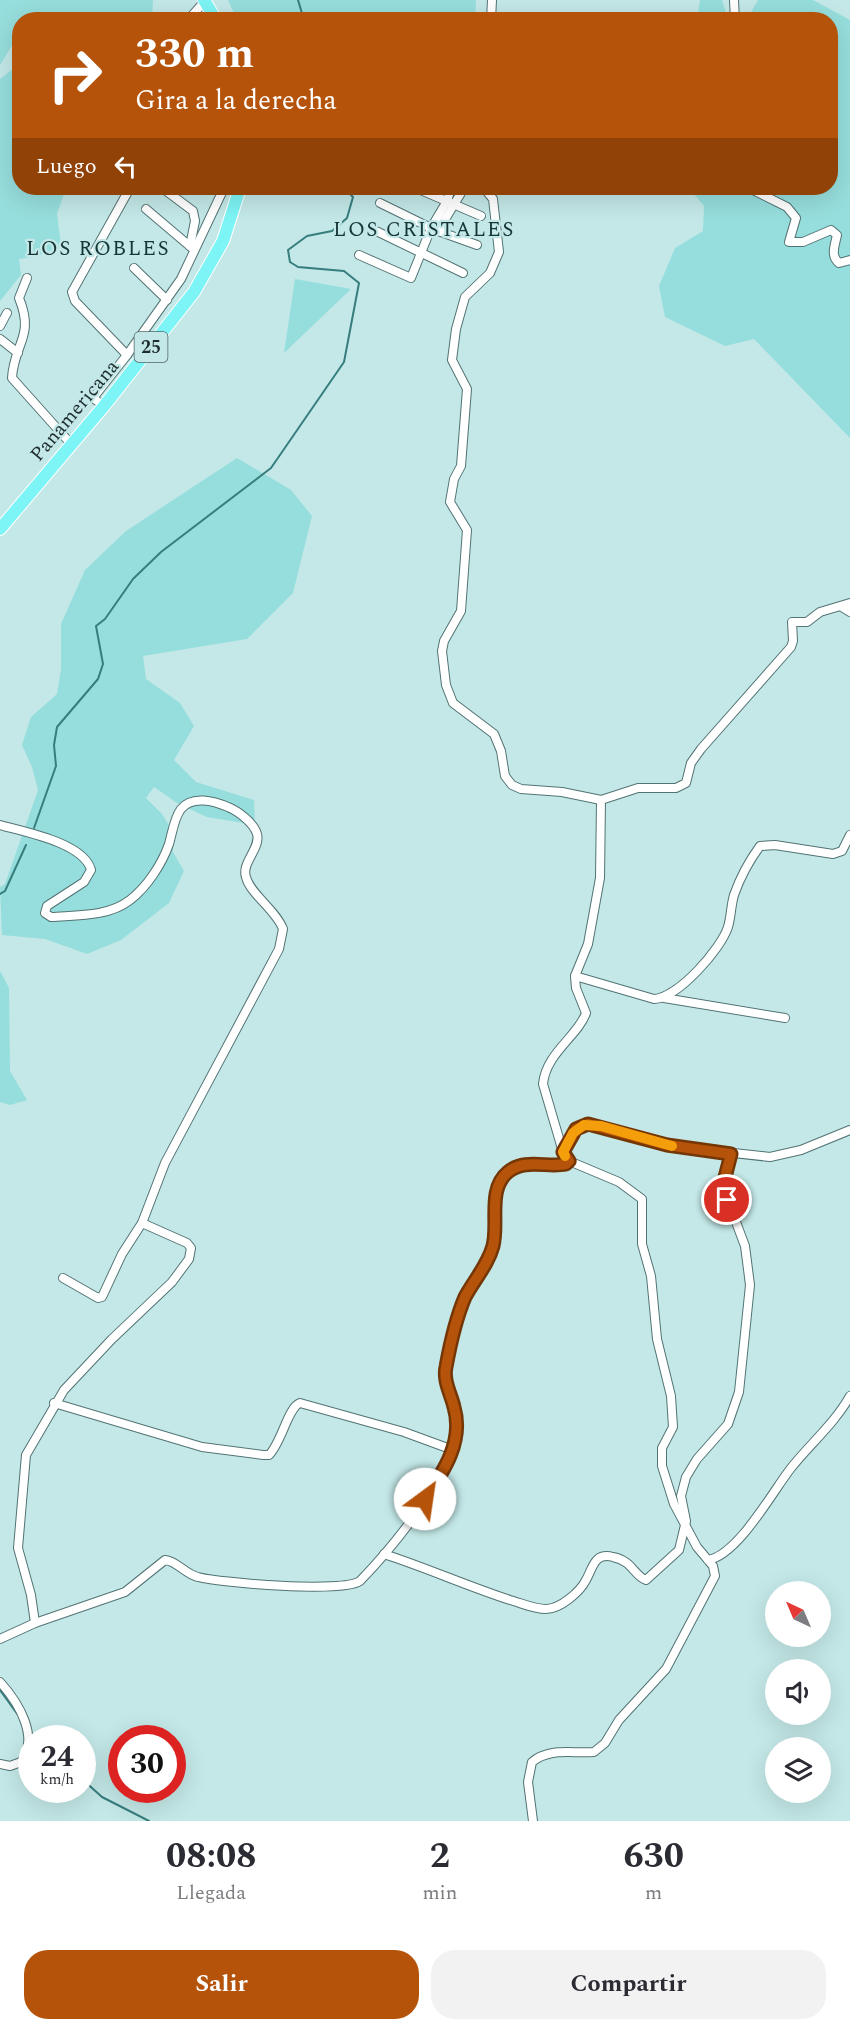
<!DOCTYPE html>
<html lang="es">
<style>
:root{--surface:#fff;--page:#f2f2f3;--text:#2b2b33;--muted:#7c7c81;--accent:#b45309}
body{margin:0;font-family:Spectral,serif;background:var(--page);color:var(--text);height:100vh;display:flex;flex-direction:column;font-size:22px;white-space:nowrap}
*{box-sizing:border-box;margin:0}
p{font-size:20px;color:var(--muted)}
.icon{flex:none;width:33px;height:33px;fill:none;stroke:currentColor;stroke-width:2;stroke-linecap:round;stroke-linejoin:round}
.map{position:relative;height:1821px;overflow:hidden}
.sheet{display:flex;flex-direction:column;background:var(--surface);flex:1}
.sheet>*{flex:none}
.banner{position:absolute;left:12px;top:12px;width:826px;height:183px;border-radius:24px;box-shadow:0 6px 24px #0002;background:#b45309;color:#fff;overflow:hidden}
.needle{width:39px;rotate:316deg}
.tools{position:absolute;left:765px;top:1581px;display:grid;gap:12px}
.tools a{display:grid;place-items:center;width:66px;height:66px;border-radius:50%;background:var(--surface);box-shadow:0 6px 24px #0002;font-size:30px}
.speed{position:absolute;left:18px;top:1725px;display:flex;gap:12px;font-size:30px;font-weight:700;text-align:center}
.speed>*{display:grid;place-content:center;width:78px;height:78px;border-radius:50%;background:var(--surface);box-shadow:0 6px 24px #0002;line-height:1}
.speed small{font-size:15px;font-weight:400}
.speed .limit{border:9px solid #d22;background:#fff;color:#111}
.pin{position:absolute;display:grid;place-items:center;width:51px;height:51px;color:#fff;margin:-26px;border:3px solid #fff;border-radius:50%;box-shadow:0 2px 6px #0007}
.me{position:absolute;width:66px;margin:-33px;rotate:31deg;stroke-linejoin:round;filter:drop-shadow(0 0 4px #0008)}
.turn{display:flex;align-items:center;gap:21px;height:126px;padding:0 24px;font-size:27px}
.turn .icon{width:78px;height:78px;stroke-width:2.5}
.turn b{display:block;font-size:42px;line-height:51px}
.then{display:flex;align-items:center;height:57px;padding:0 24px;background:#0003;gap:12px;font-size:22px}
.eta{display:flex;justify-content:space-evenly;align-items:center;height:102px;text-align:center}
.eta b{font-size:36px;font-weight:700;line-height:42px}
.button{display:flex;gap:12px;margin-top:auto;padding:12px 24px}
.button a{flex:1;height:69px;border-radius:24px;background:var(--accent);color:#fff;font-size:24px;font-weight:700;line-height:69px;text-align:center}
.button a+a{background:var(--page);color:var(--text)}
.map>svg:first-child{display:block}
.green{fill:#96dedd}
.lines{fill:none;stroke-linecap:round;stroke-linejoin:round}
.stream{stroke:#377d7e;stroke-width:2}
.minor-casing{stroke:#527373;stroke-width:10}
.primary-casing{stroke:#fff;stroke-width:14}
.minor{stroke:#fff;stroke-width:8}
.primary{stroke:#7df4f5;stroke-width:12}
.route-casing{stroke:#753606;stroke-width:15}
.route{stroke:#b45309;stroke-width:10}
.slow{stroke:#f59e0b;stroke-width:10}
.labels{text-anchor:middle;stroke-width:4.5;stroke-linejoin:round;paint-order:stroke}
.shield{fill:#c3e8e7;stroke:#506565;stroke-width:1.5}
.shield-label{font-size:18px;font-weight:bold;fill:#1f2d2d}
.street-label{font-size:20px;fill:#1f2d2d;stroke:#c3e8e7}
.neighbourhood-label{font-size:21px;letter-spacing:1.5px;fill:#163636;stroke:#c3e8e7}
</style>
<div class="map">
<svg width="850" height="1821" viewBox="0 0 850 1821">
<rect width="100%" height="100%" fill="#c3e8e7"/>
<g class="green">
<polygon points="0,0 153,0 152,19 20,20 19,34 0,65"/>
<polygon points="228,0 476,0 475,19 237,20"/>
<polygon points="700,0 722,0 728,19 697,19"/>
<polygon points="758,0 813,0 850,20 850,438 754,339 725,346 665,317 659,286 675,248 703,231 704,206 689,188 831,188 831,20 753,19 750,14"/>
<polygon points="19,64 20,188 66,188 57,214 61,246 37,256 19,259 21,275 0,301 0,79"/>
<polygon points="295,279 351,289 284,353"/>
<polygon points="237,458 291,490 312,516 293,593 247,639 143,656 146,679 180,703 194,726 174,760 196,782 254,800 255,825 207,817 177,803 154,787 146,798 162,814 173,832 173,852 184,871 169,903 121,940 87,954 45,939 2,935 0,887 5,884 38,790 32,767 22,745 31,717 57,694 61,669 61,624 85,570 126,531"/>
<polygon points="0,971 9,988 10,1071 27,1100 10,1105 0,1102"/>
</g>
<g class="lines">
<g class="stream">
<polyline points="298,0 304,20"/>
<polyline points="34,828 56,766 54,745 57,727 98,679 103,664 96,626 105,619 133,579 161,552 271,468 344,362 359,283 344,271 298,267 290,262 288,250 307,236 332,231 347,218 353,197 344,188"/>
<polyline points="0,894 5,891 26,845"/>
<polyline points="0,1690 18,1715"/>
<polyline points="82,1779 102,1797 149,1821"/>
</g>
<defs>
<g id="minor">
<polyline points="734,0 735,20"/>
<polyline points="188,20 205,1"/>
<polyline points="491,20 492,0"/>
<polyline points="416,188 481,216"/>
<polyline points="464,188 438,231 477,245"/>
<path d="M749,188L787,207L796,218L789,242H803L831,230L837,235C835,245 830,256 839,263L850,260"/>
<polyline points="165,190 193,211 195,221 190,246"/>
<polyline points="380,203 431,228"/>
<polyline points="146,209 192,248"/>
<polyline points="372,229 463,273"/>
<polyline points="359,255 411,278 431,228 447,201 451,188"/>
<polyline points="134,268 167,300"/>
<path d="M27,278L19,298C35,337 14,343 12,378L71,444"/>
<polyline points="0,326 7,313"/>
<polyline points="0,339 18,353"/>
<polyline points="127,355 181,279 224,188"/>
<polyline points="104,406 93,398 127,355 75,301 72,292 130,188"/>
<polyline points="842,607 850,612"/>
<polyline points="601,800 638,788 676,788 686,783 691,763 701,749 791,647 793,641 792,622 807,622 820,612 850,603"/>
<path d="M0,825C25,832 84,843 91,870L84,882L47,906L45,913L51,917C77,915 108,917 130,900C147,887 162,864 169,844C172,834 174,818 181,809C192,795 214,801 228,807C238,811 254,823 257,834C261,848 241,863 246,877C250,894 276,910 283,929L279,949L165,1163L142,1223L122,1254L102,1297L98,1298L63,1278"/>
<path d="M575,976L654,999C678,998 721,949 728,927C731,917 731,905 734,895C740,878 749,861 760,846L775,845L833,854L842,851L850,835"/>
<polyline points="664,998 785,1018"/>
<polyline points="563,1152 573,1133 584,1125 601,1126 678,1147 770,1157 801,1150 850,1130"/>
<path d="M54,1403L202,1447L263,1455H269C282,1442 288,1407 300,1403L404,1432L453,1450"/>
<path d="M384,1554C427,1568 467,1586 510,1600C521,1603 534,1609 546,1609C560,1609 580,1592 586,1580C593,1568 594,1552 613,1557C633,1561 634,1576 646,1580L679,1550L686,1521L681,1496L686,1477L697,1459L728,1424L739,1392L750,1285L745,1246L725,1193V1175L731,1154"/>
<path d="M708,1560C738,1555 773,1491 791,1468C810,1444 835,1423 850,1396"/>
<polyline points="35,1623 31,1595 18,1548 26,1455 64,1390 112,1339 172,1282 189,1259 191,1248 187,1243 142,1223"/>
<path d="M0,1639L35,1623L125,1592L165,1560C177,1561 185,1574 198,1577C221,1583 344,1593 360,1581C392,1548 445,1483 457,1439C463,1415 444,1395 445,1372C446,1352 459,1307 469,1290C478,1276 489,1262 493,1246C500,1224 487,1190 508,1172C526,1156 551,1173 569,1161L563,1152L543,1084C546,1053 578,1036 586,1013L576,988L575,976L588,944L600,878L601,800L562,792L521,789L512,785L505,776L501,751L494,734L453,703L446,685L442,651L444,641L461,611L467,530L450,502L454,479L461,466L467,389L452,360L456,329L465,297L490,273L499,252L493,199L484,188"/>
<path d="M0,1682C18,1702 40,1737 21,1762L10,1766L0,1764"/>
<path d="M533,1821L528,1782L532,1762C550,1747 573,1754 594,1752L605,1743L619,1720L666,1669L715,1576L713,1566L697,1547L674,1504L662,1466V1448L673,1427L671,1396L657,1339L651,1276L642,1244V1199L619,1182L569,1161"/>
</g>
<g id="primary">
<polyline points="204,0 216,20"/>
<polyline points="0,529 104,406 194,292 223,241 240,188"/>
</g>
</defs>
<use href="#minor" class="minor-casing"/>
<use href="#primary" class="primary-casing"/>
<use href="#minor" class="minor"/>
<use href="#primary" class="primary"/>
</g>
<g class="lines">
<defs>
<path id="route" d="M425,1499C444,1471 464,1441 454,1407C451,1394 443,1381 446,1367C450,1345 456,1318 465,1297C474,1280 488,1265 493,1246C499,1223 487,1189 508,1172C525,1158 547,1168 566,1164L569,1161L563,1152L576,1129L588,1124L667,1145L731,1154L723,1185L727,1200"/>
</defs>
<use href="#route" class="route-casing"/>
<use href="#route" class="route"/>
<polyline class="slow" points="565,1156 563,1152 573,1133 584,1125 601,1126 672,1146"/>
</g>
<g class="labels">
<rect class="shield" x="134.5" y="332" width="33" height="30" rx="4.5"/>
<g class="shield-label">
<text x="151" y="353">25</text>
</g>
<g class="street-label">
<text transform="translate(74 410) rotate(-50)" y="7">Panamericana</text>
</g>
<g class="neighbourhood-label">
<text x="424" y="236">LOS CRISTALES</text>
<text x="98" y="255">LOS ROBLES</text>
</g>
</g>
</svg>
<div class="tools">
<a><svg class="needle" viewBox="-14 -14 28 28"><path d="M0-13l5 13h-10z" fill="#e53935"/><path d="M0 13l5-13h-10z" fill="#7c7c81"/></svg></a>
<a><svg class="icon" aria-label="sound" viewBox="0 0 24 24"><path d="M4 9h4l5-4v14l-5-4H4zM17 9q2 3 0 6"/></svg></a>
<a><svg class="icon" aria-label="layers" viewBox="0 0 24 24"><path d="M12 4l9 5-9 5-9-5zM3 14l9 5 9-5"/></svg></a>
</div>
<div class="speed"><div>24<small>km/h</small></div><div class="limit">30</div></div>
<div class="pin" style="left:727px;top:1200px;background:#d93025"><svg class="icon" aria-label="arrive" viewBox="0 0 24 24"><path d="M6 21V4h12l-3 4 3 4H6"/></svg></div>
<svg class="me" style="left:425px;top:1499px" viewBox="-20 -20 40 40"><circle r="19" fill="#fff"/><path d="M0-13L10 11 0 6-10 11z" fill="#b45309"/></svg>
<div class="banner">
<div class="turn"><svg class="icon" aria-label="right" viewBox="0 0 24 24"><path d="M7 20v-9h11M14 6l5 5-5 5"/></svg><div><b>330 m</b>Gira a la derecha</div></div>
<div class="then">Luego<svg class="icon" aria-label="left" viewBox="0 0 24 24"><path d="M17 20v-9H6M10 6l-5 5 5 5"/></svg></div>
</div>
</div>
<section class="sheet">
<div class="eta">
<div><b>08:08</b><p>Llegada</p></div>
<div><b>2</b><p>min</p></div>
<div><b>630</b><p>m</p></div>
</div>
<div class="button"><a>Salir</a><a>Compartir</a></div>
</section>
